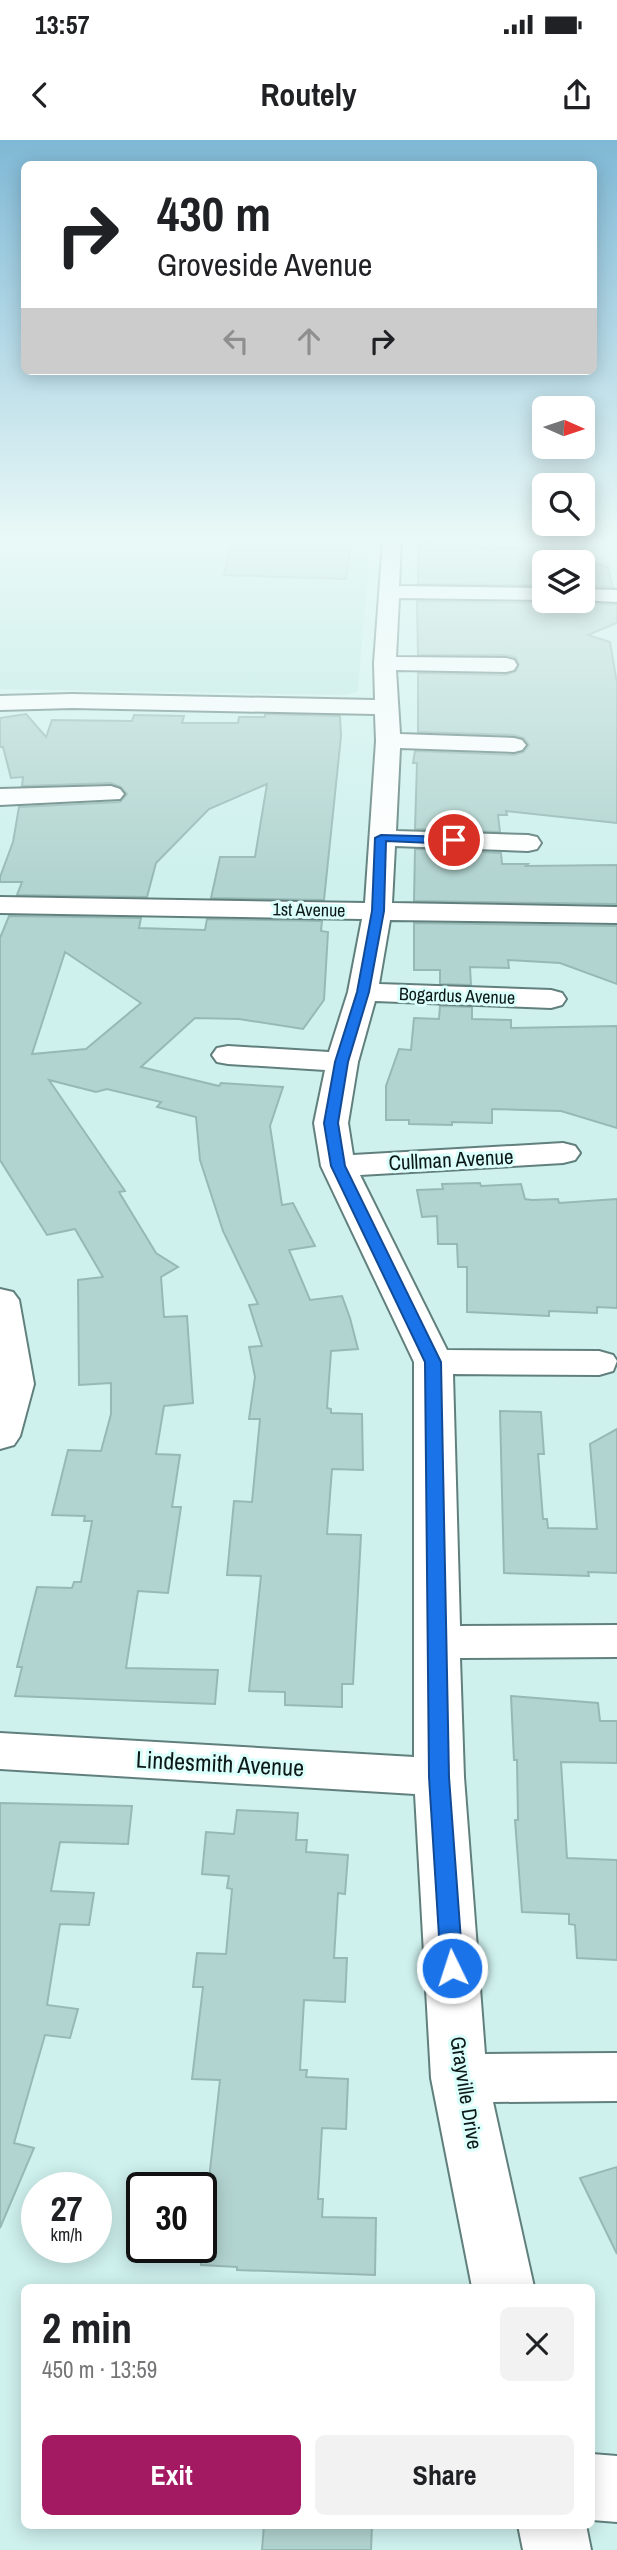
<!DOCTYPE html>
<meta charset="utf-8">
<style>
:root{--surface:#fff;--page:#f2f2f2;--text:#202124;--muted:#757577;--accent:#a31962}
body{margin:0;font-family:"Archivo Narrow",sans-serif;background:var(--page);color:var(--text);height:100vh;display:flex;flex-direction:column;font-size:26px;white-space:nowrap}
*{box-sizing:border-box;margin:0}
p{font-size:23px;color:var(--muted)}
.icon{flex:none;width:38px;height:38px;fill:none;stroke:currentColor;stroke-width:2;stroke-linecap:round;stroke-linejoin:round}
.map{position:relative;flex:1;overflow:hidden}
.details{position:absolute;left:21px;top:2144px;width:574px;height:245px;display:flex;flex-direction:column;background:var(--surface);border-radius:10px;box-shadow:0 4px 18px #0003}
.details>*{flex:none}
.banner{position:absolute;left:21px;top:21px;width:576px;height:214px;border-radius:10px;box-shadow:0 4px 18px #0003;background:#fff;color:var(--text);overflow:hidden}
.needle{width:46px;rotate:93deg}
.tools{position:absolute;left:532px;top:256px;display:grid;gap:14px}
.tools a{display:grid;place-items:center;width:63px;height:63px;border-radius:10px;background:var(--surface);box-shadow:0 4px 18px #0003;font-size:35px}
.speed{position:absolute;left:21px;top:2032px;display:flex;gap:14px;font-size:35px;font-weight:700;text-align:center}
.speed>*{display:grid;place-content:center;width:91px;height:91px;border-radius:50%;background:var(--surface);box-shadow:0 4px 18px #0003;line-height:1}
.speed small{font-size:18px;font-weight:400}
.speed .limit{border:4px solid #111;border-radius:10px;background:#fff;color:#111}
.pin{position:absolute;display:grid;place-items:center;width:60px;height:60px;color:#fff;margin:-30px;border:4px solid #fff;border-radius:50%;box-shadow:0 2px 7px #0007}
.me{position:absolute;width:77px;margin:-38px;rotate:356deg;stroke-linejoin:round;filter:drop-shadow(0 0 5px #0008)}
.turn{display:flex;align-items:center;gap:24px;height:147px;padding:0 21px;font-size:32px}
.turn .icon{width:91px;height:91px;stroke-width:2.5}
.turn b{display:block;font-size:49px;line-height:60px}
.lanes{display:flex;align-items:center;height:66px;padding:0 21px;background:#0003;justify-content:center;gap:35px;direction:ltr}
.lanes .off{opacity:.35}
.round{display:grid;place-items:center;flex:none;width:74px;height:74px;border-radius:10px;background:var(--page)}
.headline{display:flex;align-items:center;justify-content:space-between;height:119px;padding:0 21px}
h1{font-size:42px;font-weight:700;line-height:52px}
.cta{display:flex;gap:14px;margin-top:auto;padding:14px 21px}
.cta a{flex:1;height:80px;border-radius:10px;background:var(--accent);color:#fff;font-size:28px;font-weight:700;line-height:80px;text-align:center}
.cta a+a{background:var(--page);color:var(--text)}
.status{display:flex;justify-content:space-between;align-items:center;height:49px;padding:0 35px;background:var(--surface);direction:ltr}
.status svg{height:19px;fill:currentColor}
header{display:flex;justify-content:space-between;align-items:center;height:91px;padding:0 21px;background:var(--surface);font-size:32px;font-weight:700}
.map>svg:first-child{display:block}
.built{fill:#bbe8e3}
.building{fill:#b2d4d0;stroke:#97b9b5;stroke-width:2;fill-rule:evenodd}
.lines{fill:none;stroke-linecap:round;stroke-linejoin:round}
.minor-casing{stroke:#61807d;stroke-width:4}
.minor{fill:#fff;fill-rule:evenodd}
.route{fill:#1a73e8;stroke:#114b97;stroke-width:2}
.labels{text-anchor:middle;stroke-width:6;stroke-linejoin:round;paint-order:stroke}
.far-street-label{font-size:18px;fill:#0c1918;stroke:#dbfffb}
.street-label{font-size:21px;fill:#0c1918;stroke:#dbfffb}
.near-street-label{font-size:24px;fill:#0c1918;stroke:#dbfffb}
</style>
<div class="status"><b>13:57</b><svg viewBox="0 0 49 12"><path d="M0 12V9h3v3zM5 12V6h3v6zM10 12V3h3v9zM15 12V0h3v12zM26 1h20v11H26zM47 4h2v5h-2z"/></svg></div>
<header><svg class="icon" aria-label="back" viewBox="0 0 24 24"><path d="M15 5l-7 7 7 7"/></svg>Routely<svg class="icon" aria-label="share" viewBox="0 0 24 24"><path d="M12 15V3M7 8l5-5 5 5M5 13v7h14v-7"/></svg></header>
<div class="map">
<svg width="617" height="2410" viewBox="0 0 617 2410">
<rect width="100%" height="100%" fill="#cef1ee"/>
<polygon class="built" points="0,400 370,400 358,551 346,555 0,549"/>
<g class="building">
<polygon points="232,401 311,402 309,410 350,410 346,439 224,435"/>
<polygon points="419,402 478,403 479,408 518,407 529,410 538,405 608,427 613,447 583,446 583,422 544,422 544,445 418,444"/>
<polygon points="547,460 617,465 617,483 588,495 610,502 617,543 617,683 506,671 507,675 498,675 500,692 415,689 417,623 413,623 415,611 514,615 524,612 529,605 524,598 514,595 418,592 418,533 506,535 516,531 519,524 515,517 506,515 418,515 417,461 544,463"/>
<polygon points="26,574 46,597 52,580 132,581 134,575 184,576 182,583 238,583 239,577 265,577 265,574 340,576 341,596 324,760 211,758 220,717 255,717 267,644 209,669 156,723 147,757 17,755 22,742 0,742 0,737 13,702 19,667 120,662 127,654 121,647 111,643 22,646 23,637 11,638 3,607 0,607 0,578"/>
<polygon points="415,709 501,713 502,724 528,724 526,726 617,725 617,764 414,761"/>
<path d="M9,776L141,778L139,788L205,790L207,779L322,781L321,791L328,792L324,860L303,889L239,879L195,878L141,927L219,946L221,943L283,947L270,986L282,1065L293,1063L315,1106L289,1110L310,1160L342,1156L350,1178L358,1209L331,1211L327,1268L331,1269V1273L362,1274L363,1330L332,1329L327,1394L361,1395L353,1544H342V1567L285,1565V1552L249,1551L261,1436L227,1435L234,1361L252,1362L260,1279H249L255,1237L249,1207L262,1206L249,1165L258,1164L223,1091L200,1020L196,977L157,967L161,962L107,949L96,952L49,940L125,1051L119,1052L156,1113L178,1127L161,1137L164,1177L187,1176L193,1263L164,1266L156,1314L180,1315L172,1367H181L168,1453L138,1451L126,1528L218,1530L215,1564L15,1556L22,1527H17L37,1447L72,1448L74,1442H81L92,1381H84L85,1376L52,1375L68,1310L101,1311L111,1274V1243L79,1245L78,1140L103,1137L75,1089L47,1095L0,1020V798ZM65,812L141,863L86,909L32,914Z"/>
<polygon points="414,783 617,786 617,844 560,823 508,820 509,828 470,827 471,845 440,844 440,830 414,830"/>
<polygon points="440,866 472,867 472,879 511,880 511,888 617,886 617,988 561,971 492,969 492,983 452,982 452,985 409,984 409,980 386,980 386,946 399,909 411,910 414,878 439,879"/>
<polygon points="480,1043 481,1046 521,1044 525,1059 532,1060 558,1059 559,1063 617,1059 617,1168 597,1167 597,1173 549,1171 549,1176 467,1172 467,1127 458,1127 457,1104 438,1104 437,1076 422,1077 417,1050 443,1049 442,1044"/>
<polygon points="500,1271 541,1272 544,1314 538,1314 543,1379 547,1379 548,1388 597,1389 590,1304 617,1289 617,1433 588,1432 589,1436 504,1433"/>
<polygon points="511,1556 598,1563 600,1581 617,1581 617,1623 561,1622 567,1718 617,1720 617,1820 577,1818 575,1785 569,1784 569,1774 522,1772 515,1680 518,1680 517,1620 514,1620"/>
<polygon points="0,1663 132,1666 128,1704 60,1702 51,1751 94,1753 89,1785 60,1784 47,1865 78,1869 70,1898 45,1895 14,2003 34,2008 0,2088"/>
<polygon points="237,1670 298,1673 296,1700 307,1700 306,1712 348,1715 345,1754 338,1753 334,1818 347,1818 345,1862 304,1860 300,1930 307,1930 306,1937 348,1939 346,1989 322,1988 318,2059 323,2059 322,2077 376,2078 375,2135 237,2130 237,2127 201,2125 201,2056 207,2057 220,1940 192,1939 203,1847 193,1847 197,1813 226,1814 232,1749 227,1748 229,1736 202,1734 206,1692 234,1694"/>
<polygon points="617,2027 617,2114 580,2038"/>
<polygon points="264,2385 372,2385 371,2410 262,2410"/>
</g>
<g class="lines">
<defs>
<g id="minor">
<polygon points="383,400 401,400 399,446 544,448 544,460 399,458 396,517 506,518 514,520 517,525 514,530 506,532 396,530 400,594 514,598 522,600 526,605 522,610 514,612 400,608 396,691 528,695 537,697 541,703 537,709 528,711 395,706 392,763 617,767 617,783 390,780 379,844 551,850 562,853 566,859 562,865 551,868 375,861 358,922 348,983 353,1015 563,1003 575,1006 580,1013 575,1020 563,1023 360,1035 447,1210 599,1211 613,1215 617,1221 613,1231 599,1235 453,1234 460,1486 617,1485 617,1517 460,1518 464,1637 485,1914 617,1913 617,1961 493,1962 534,2147 472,2147 431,1938 415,1654 0,1629 0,1593 414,1617 414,1222 321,1026 314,983 325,930 228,924 217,922 212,915 217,908 228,906 329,912 348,852 362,779 0,773 0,757 365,763 376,601 375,574 72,568 0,570 0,556 72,554 375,560 374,523"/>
<polygon points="583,449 617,450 617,462 580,460 583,460"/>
<polygon points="111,646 120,649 124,654 120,659 0,665 0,649"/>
<polygon points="0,1149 13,1152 19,1160 34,1244 20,1296 14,1305 0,1309"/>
<polygon points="592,2314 617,2316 617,2382 592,2380"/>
<polygon points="518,2385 586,2385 591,2410 523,2410"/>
</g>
</defs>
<use href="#minor" class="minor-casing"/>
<use href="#minor" class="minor"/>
</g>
<linearGradient id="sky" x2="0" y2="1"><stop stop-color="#7fb8d5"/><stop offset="0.54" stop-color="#e9f9f7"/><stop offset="1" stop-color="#e9f9f7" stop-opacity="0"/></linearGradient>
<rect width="617" height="737" fill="url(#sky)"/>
<polygon class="route" points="381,695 454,697 460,700 454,704 386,701 384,771 369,852 348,922 338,983 345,1026 441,1222 449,1637 463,1828 460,1835 452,1838 444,1835 441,1828 429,1637 425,1222 331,1026 324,983 335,922 357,852 372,771 375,698"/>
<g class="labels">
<g class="far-street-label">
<text transform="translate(309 770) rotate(1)" y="6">1st Avenue</text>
<text transform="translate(457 856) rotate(2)" y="6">Bogardus Avenue</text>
</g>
<g class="street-label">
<text transform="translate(451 1020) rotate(-3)" y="7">Cullman Avenue</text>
<text transform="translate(466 1953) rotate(81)" y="7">Grayville Drive</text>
</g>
<g class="near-street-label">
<text transform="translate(220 1624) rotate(3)" y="8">Lindesmith Avenue</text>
</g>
</g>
</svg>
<div class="tools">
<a><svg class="needle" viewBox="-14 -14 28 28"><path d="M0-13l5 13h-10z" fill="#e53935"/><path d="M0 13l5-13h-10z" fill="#757577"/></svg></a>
<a><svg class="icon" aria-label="search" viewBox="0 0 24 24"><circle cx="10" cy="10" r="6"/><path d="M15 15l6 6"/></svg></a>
<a><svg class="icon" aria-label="layers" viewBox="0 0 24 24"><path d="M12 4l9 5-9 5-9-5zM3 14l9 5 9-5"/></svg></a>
</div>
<div class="speed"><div>27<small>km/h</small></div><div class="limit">30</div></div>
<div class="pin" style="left:454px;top:700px;background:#d93025"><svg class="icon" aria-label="arrive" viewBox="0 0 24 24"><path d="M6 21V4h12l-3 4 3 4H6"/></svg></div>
<svg class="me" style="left:452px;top:1828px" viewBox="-20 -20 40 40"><circle r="17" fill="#1a73e8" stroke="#fff" stroke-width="3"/><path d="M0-11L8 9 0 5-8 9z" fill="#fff"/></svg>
<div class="banner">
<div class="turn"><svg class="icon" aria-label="right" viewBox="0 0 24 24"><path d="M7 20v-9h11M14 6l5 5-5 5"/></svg><div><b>430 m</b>Groveside Avenue</div></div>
<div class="lanes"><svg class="icon off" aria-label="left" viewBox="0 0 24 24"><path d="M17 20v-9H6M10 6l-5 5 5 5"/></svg><svg class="icon off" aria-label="ahead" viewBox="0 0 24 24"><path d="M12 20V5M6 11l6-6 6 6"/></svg><svg class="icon" aria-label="right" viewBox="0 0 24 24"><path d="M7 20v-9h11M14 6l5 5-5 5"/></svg></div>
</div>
<section class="details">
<div class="headline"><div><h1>2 min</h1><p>450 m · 13:59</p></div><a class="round"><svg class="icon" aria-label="close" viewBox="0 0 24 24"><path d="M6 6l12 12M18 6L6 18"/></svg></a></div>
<div class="cta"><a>Exit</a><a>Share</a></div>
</section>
</div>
